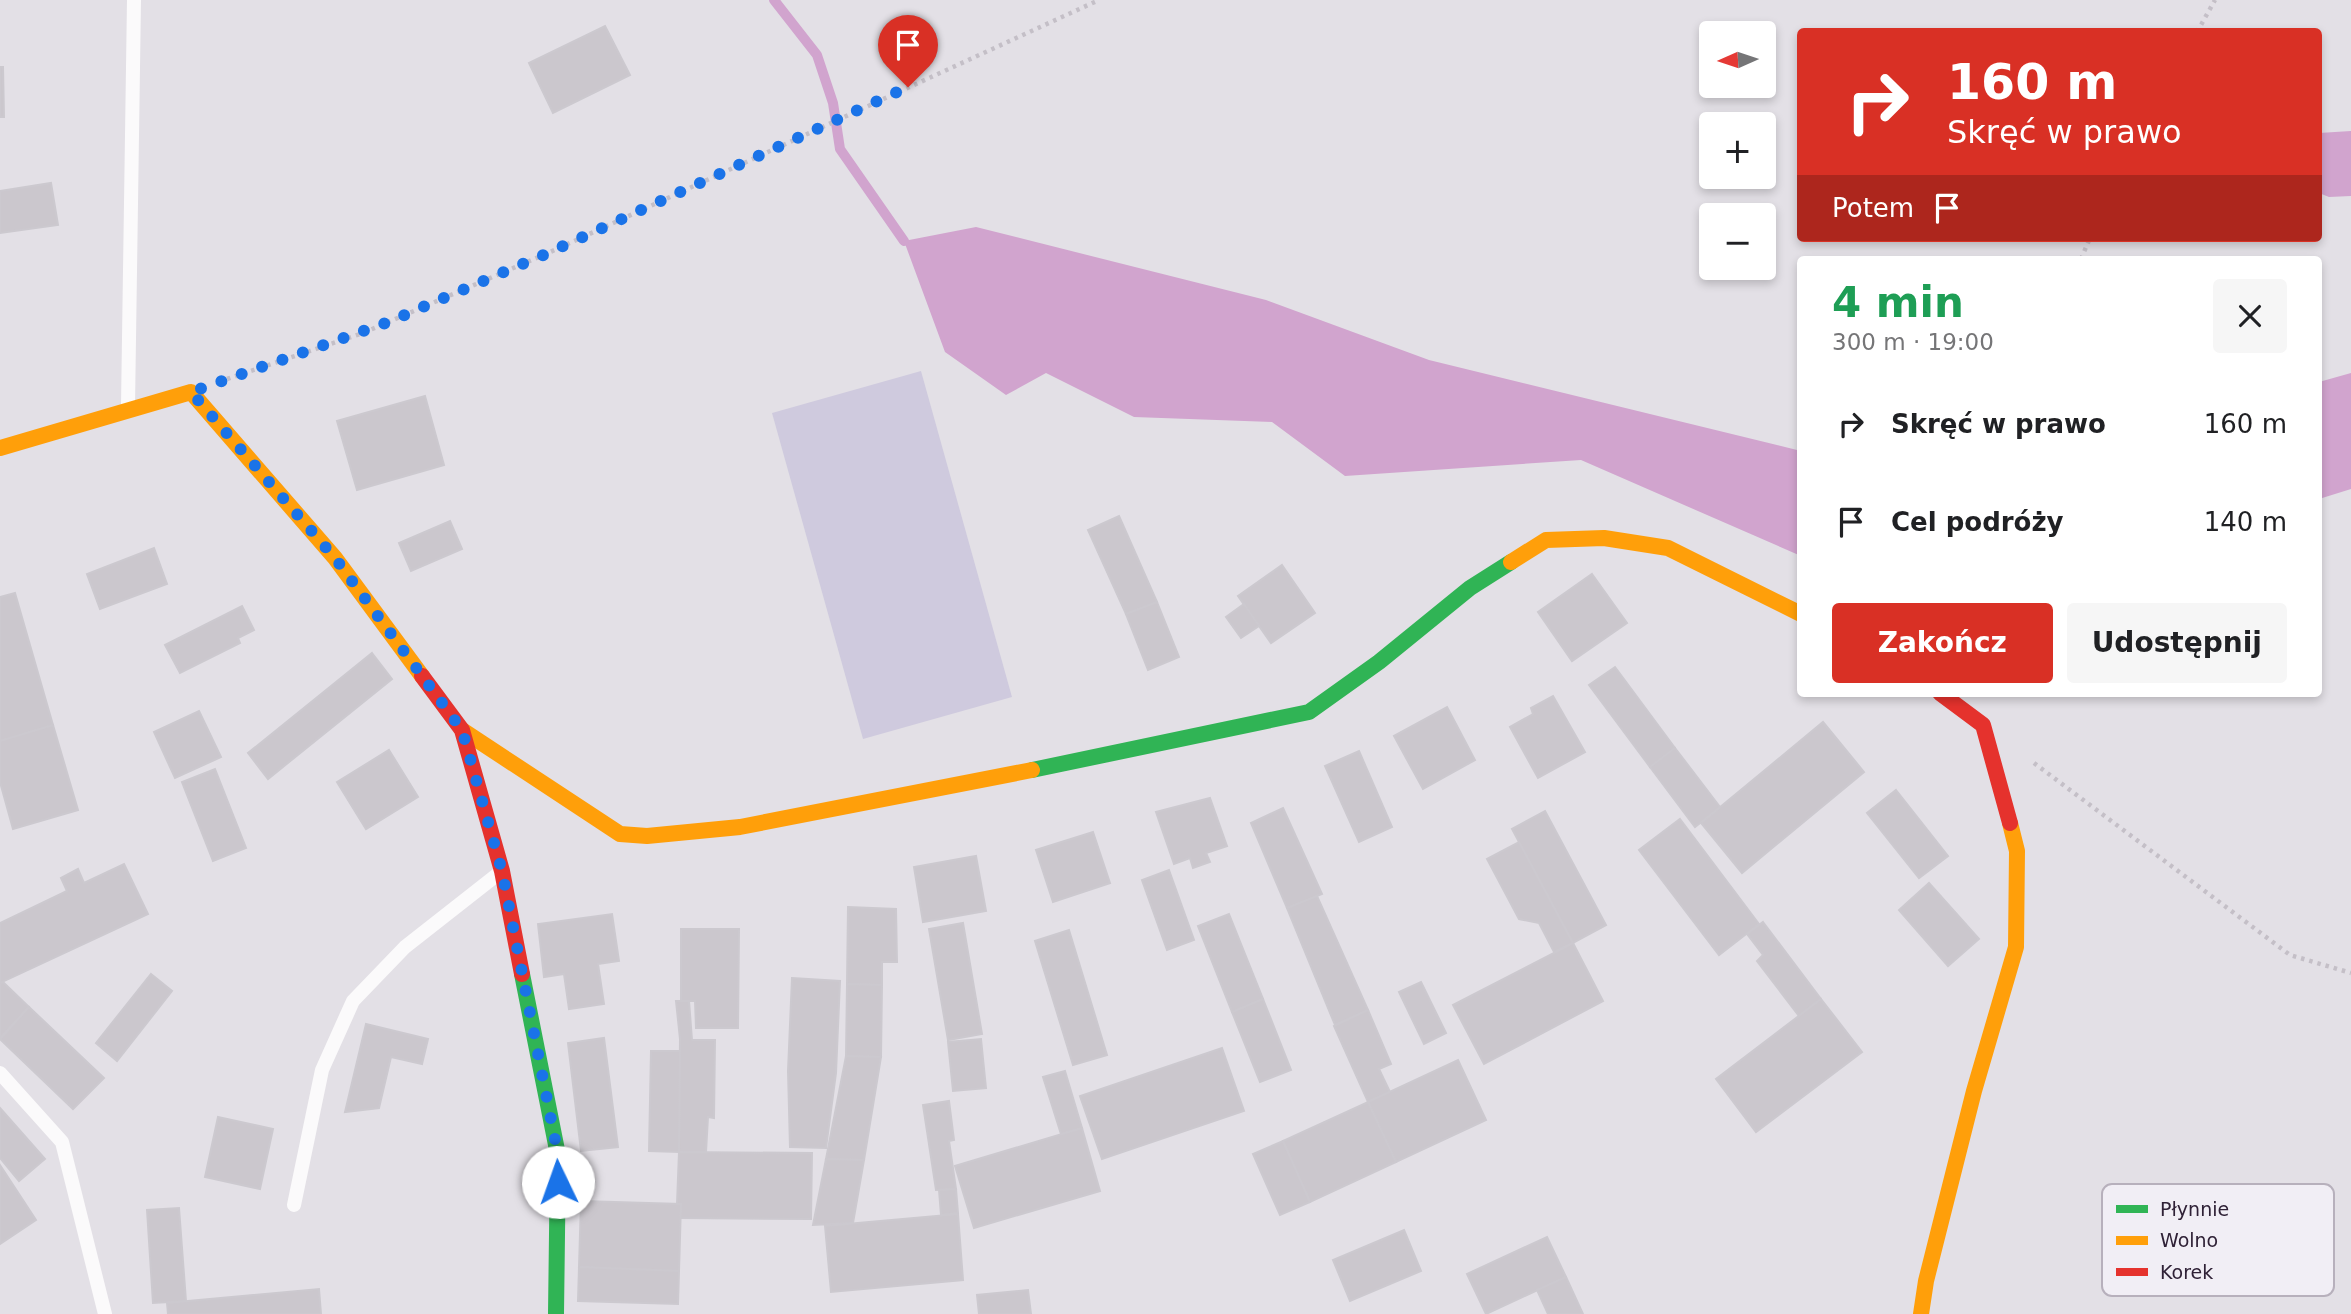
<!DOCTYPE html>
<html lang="pl">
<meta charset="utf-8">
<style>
:root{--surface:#fff;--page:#f6f6f6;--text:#202124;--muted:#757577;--accent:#d93025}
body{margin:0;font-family:"DejaVu Sans",sans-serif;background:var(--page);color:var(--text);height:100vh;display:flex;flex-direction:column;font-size:26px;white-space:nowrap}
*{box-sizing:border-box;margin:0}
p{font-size:23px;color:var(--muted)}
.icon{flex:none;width:38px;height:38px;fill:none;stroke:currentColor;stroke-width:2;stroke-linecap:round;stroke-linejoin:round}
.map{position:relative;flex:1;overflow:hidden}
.details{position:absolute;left:1797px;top:256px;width:525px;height:441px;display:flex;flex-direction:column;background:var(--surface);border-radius:7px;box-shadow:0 4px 10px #0003}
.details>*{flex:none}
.hud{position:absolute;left:1797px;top:28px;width:525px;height:214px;border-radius:7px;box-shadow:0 4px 10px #0003;background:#d93025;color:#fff;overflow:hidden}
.needle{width:46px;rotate:267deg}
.controls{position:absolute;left:1699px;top:21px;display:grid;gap:14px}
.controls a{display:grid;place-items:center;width:77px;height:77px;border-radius:7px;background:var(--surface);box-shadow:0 4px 10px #0003;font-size:35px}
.pin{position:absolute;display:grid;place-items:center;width:60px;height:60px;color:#fff;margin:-72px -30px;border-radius:50% 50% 50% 0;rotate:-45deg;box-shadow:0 0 7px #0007}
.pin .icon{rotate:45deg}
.me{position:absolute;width:77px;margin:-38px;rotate:357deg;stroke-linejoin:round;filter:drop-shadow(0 0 5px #0008)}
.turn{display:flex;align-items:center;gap:24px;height:147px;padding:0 35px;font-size:32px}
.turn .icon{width:91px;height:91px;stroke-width:2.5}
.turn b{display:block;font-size:49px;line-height:60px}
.then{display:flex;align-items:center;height:66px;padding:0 35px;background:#0003;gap:14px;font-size:26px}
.round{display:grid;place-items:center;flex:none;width:74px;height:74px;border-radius:7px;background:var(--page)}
.headline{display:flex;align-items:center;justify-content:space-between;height:119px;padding:0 35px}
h1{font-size:42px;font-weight:700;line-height:52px;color:#1e9e55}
.action{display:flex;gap:14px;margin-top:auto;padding:14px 35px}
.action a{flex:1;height:80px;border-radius:7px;background:var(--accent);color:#fff;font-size:28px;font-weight:700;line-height:80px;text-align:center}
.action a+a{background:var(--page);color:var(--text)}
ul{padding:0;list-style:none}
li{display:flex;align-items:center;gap:21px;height:98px;padding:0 35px}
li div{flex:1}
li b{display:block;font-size:26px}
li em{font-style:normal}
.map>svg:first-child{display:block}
.green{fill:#cfcade}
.water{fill:#d1a4ce}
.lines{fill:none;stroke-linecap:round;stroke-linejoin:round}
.stream{stroke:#d1a4ce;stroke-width:10}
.building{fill:#cbc7cd;stroke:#ccc9cf;stroke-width:2}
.path{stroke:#c4bfc7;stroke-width:4.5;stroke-dasharray:3.5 5;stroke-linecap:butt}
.lane{stroke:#fbfafb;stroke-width:14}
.fast{stroke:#30b455;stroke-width:16}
.slow{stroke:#ff9f0a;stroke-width:16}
.jam{stroke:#e5322d;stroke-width:16}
.route{stroke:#1a73e8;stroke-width:12;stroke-dasharray:0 21.6}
.key{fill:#f1eef5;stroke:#b7b0bc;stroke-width:2}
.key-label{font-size:19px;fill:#2f2136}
</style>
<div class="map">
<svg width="2351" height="1314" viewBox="0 0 2351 1314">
<rect width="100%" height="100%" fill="#e3e0e6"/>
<polygon class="green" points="921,371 1012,697 863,739 772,413"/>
<g class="water">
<polygon points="2351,131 2351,196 2329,197 2319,193 2319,133"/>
<polygon points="976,227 1266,300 1429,360 1801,451 1801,556 1581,460 1345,476 1272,422 1134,417 1046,373 1006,395 945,352 904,241"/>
<polygon points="2351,373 2351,489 2319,499 2319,382"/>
</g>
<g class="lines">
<polyline class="stream" points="774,0 817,55 833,103 840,149 904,241"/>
</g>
<g class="building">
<polygon points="605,26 630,75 553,113 529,63"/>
<polygon points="0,67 3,67 4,117 0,117"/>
<polygon points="51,183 58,225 0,233 0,191"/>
<polygon points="425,396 444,465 357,490 337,421"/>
<polygon points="1119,516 1157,602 1126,614 1088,530"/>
<polygon points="450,521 462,549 411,571 399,543"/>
<polygon points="154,548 167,584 100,609 87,574"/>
<polygon points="1282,565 1315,613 1271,643 1238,596"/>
<polygon points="1592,574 1627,623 1572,661 1538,612"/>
<polygon points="15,593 53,725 0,741 0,597"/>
<polygon points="1157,602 1179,657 1148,670 1126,614"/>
<polygon points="1244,604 1259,626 1241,638 1226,617"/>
<polygon points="242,606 254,630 238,638 240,643 180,673 165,645"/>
<polygon points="372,653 392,679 268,779 248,753"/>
<polygon points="1615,667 1675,748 1650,767 1589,685"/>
<polygon points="1553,696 1585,752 1538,778 1510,727 1533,714 1531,708"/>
<polygon points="1447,707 1475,760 1423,789 1394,736"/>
<polygon points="199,711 221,757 175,778 154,732"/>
<polygon points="1823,722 1864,772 1742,873 1701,823"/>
<polygon points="53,725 78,810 13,829 0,782 0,741"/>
<polygon points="1675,748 1720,807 1695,827 1650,767"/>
<polygon points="389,750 418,797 366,829 337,782"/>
<polygon points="1359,751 1392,827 1359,842 1325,766"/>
<polygon points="215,769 246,848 213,861 182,782"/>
<polygon points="1896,790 1948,856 1919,878 1867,813"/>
<polygon points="1210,798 1227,846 1206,853 1210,862 1193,868 1190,858 1174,864 1156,812"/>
<polygon points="1283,808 1322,894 1287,908 1251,823"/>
<polygon points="1545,811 1606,925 1573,943 1512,829"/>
<polygon points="1680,819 1759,924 1719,955 1639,850"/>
<polygon points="1093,832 1110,883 1053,902 1036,850"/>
<polygon points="1519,842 1573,943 1554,952 1539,923 1519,919 1487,859"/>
<polygon points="976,856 986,911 923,922 914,867"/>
<polygon points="124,864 148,914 0,983 0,923 67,891 61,878 78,869 84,883"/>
<polygon points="1169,870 1194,940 1167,950 1142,880"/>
<polygon points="1929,883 1979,939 1948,966 1899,910"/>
<polygon points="1317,896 1368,1010 1335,1025 1287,908"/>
<polygon points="848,907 896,909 897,962 882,962 882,985 847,984"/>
<polygon points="612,914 619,961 598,964 604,1004 569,1009 564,974 544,977 538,924"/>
<polygon points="1229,914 1263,999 1232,1012 1198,926"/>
<polygon points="1763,922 1821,999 1799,1016 1757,961 1763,955 1747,934"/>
<polygon points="963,923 982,1034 948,1040 929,929"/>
<polygon points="681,929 739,929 738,1028 696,1028 695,1001 681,1001"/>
<polygon points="1069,930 1107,1055 1073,1065 1035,941"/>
<polygon points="1573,943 1603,1001 1484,1064 1453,1005"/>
<polygon points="151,974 172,991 117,1061 96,1043"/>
<polygon points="792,978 840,981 836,1073 826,1148 790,1147 788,1071"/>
<polygon points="3,982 29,1007 0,1038 0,983"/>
<polygon points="1421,982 1446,1033 1424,1044 1399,992"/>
<polygon points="847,984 882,985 881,1057 846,1056"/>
<polygon points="1263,999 1291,1070 1260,1082 1232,1012"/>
<polygon points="1821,999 1862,1052 1756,1132 1716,1079"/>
<polygon points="676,1001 689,1001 692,1040 715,1040 714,1118 708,1117 706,1152 679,1152 680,1039"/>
<polygon points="29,1007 104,1078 73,1109 0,1039"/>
<polygon points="1368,1010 1391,1064 1379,1069 1390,1092 1368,1102 1334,1026"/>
<polygon points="366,1024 428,1039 422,1064 391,1057 379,1108 345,1112"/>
<polygon points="604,1038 618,1147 581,1151 568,1043"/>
<polygon points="981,1039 986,1088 953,1091 948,1042"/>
<polygon points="1222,1048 1244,1111 1102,1159 1080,1096"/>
<polygon points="651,1051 680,1051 679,1152 649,1151"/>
<polygon points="846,1056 881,1057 864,1160 826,1159"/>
<polygon points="1458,1060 1486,1120 1396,1162 1368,1102"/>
<polygon points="1065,1071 1082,1128 1061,1134 1043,1077"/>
<polygon points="949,1101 954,1140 949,1141 956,1189 936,1190 923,1105"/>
<polygon points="1368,1102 1396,1162 1310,1202 1283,1141"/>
<polygon points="0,1108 45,1159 19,1181 0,1158"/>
<polygon points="218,1117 273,1129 260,1189 205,1177"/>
<polygon points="1082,1128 1100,1191 974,1228 955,1166"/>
<polygon points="1283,1141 1310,1202 1280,1215 1253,1154"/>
<polygon points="679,1152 812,1153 811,1219 680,1218 681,1204 677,1204"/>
<polygon points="826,1159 864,1160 853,1223 813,1225"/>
<polygon points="0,1165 36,1220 0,1244"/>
<polygon points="956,1189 958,1213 941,1215 939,1190"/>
<polygon points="581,1201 681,1204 679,1271 579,1267"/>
<polygon points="179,1208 186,1301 153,1303 147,1210"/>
<polygon points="958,1214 963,1280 831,1292 825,1226"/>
<polygon points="1404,1230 1421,1271 1350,1301 1333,1260"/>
<polygon points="1547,1237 1566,1277 1486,1314 1467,1274"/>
<polygon points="579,1267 679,1271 678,1304 578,1301"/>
<polygon points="1566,1277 1583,1314 1548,1314 1537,1290"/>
<polygon points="319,1289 321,1314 168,1314 167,1303"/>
<polygon points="1028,1290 1031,1314 979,1314 977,1295"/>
</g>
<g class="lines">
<g class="path">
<polyline points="2197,32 2215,0"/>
<polyline points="2081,259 2090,238"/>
<polyline points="227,379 363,333 548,253 1099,0"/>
<polyline points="2034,763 2290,955 2351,973"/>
</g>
<g class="lane">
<polyline points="128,406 134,0"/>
<polyline points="0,1073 62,1142 105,1314"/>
<polyline points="294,1205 322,1070 353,1001 405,947 498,874"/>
</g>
<g class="fast">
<polyline points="1032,770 1309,712 1379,662 1470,588 1511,562"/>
<polyline points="522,974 558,1155 556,1314"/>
</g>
<g class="slow">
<polyline points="0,448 191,392 335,558 422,676"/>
<polyline points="1511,562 1546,540 1604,538 1668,548 1801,614"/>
<polyline points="462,730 620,834 647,836 740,827 1032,770"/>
<polyline points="1921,1314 1926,1281 1974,1091 2016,947 2017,851 2010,823"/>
</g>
<g class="jam">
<polyline points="422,676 462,730 502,871 522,974"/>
<polyline points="1940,693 1983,725 2010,823"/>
</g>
</g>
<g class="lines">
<polyline class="route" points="558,1182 558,1155 502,871 462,730 335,558 191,392 386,323 548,253 908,87"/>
</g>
<rect x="2102" y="1184" width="232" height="112" rx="10" class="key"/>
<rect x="2116" y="1205" width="32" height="8" fill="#30b455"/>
<rect x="2116" y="1236" width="32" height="9" fill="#ff9f0a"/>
<rect x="2116" y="1268" width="32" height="8" fill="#e5322d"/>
<g class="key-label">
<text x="2160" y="1216">Płynnie</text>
<text x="2160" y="1247">Wolno</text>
<text x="2160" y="1279">Korek</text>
</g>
</svg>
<div class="controls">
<a><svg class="needle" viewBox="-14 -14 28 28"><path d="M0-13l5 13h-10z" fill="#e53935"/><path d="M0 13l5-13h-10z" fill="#757577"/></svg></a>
<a>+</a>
<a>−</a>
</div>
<div class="pin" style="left:908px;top:87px;background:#d93025"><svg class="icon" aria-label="arrive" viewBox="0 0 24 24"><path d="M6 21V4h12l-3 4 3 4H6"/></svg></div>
<svg class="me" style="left:558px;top:1182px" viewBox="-20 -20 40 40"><circle r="19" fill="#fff"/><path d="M0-13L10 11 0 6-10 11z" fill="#1a73e8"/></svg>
<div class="hud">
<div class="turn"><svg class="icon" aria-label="right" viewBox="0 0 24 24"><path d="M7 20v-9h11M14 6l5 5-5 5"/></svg><div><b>160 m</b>Skręć w prawo</div></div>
<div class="then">Potem<svg class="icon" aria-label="arrive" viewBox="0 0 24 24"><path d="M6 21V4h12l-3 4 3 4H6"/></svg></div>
</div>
<section class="details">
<div class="headline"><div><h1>4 min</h1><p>300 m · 19:00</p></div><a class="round"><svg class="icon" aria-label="close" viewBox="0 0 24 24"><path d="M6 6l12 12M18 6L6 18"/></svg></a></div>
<ul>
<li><svg class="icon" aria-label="right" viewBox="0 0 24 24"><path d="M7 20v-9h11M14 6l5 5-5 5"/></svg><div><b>Skręć w prawo</b></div><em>160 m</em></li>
<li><svg class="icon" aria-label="arrive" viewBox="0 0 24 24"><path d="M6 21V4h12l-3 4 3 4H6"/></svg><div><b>Cel podróży</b></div><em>140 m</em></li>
</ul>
<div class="action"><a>Zakończ</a><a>Udostępnij</a></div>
</section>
</div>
